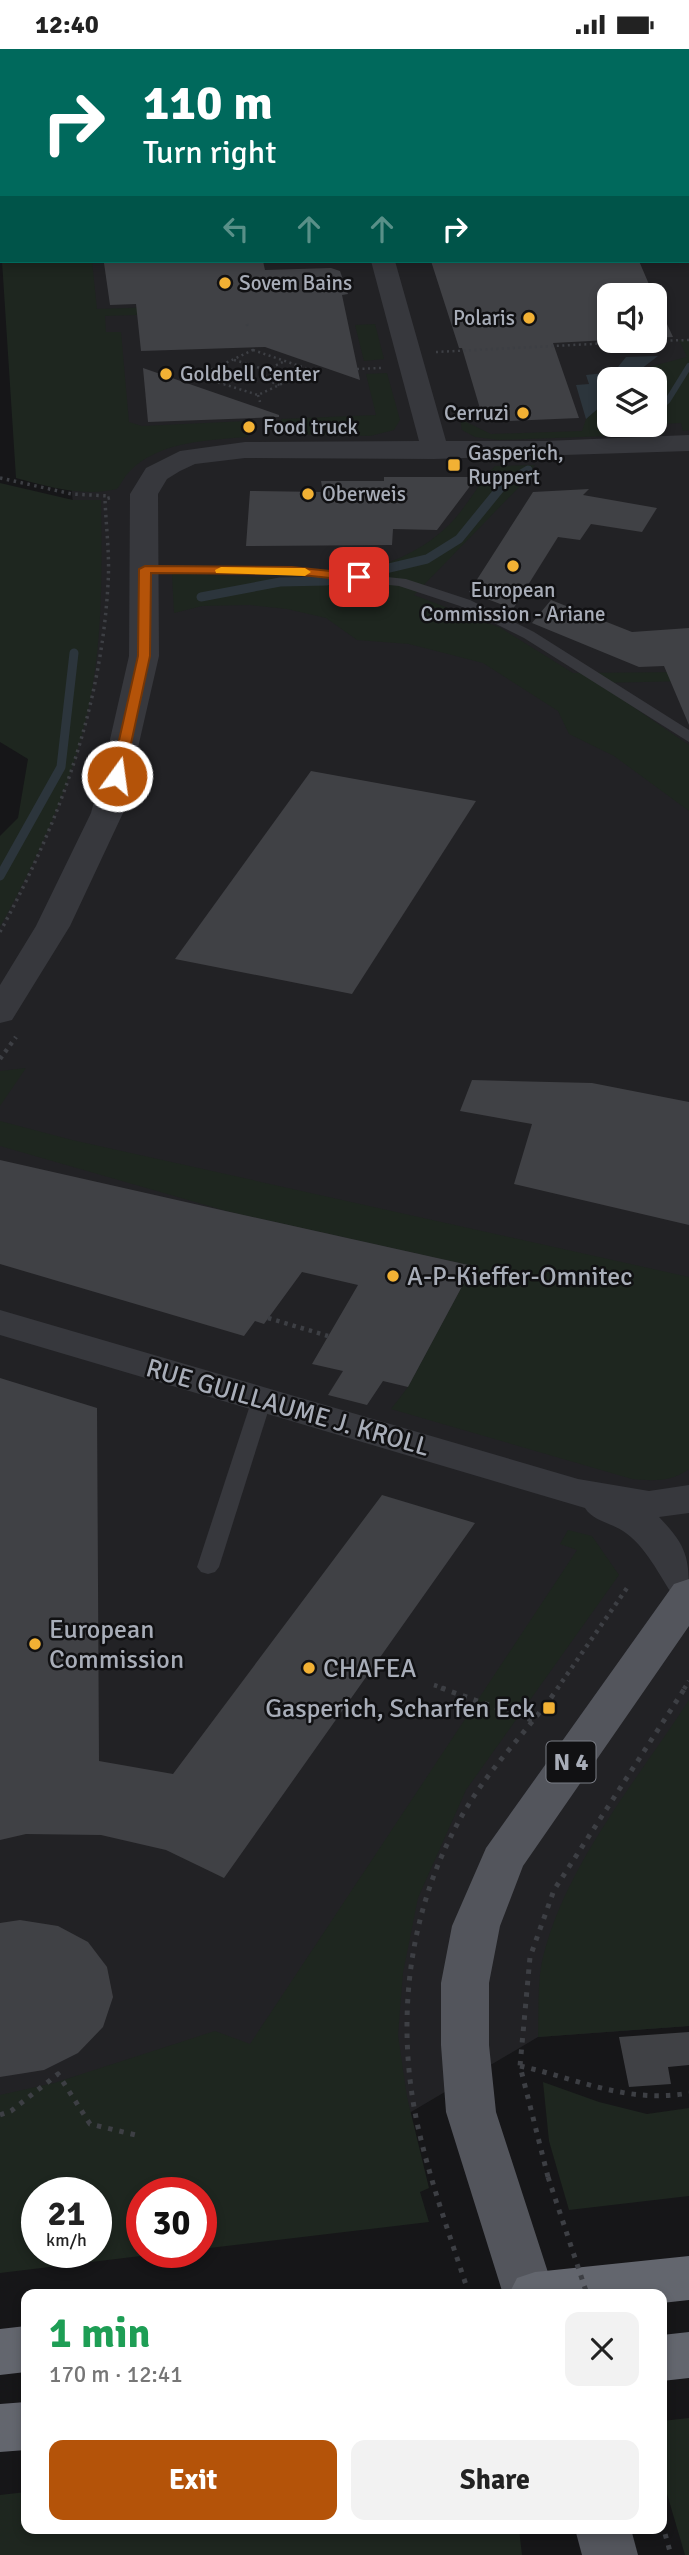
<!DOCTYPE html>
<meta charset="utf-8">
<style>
:root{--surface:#fff;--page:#f2f2f2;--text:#222;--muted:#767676;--accent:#b45309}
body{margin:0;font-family:Signika,sans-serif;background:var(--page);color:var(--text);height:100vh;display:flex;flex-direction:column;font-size:26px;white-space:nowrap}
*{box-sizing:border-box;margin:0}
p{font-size:23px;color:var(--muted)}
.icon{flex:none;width:38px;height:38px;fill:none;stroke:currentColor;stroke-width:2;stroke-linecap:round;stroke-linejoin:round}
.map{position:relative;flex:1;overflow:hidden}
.sheet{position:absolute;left:21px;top:2240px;width:646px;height:245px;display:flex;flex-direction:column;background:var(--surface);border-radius:14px;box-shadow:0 4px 10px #0003}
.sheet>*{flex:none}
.top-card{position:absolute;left:0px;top:0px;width:690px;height:214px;box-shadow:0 4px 10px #0003;background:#00695c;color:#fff;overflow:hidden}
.fabs{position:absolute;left:597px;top:234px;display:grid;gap:14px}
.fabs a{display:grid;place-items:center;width:70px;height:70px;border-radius:14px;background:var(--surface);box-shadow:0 4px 10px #0003;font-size:35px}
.speed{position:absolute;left:21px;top:2128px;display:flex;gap:14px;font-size:35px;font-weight:700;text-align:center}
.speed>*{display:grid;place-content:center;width:91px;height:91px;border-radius:50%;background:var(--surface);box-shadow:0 4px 10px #0003;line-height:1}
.speed small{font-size:18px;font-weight:400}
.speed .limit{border:10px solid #d22;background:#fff;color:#111}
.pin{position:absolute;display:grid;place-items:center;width:60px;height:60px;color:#fff;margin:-30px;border-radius:14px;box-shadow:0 4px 10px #0006}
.me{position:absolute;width:77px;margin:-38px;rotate:14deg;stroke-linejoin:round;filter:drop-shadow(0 0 5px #0008)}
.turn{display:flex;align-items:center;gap:24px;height:147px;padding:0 28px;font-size:32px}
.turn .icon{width:91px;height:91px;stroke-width:2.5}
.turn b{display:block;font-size:49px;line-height:60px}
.lanes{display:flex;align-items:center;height:66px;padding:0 28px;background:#0003;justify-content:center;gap:35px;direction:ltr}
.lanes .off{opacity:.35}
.round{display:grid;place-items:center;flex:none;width:74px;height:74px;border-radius:14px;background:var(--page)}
.overview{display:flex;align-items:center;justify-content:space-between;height:119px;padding:0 28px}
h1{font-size:42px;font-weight:700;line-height:52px;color:#1e9e55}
.button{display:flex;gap:14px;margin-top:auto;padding:14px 28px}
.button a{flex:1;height:80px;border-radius:14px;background:var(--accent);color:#fff;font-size:28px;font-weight:700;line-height:80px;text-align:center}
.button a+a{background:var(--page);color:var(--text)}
.status{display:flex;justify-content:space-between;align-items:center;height:49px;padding:0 35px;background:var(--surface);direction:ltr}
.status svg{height:19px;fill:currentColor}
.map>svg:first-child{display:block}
.built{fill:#222225;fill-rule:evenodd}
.green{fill:#1e261f;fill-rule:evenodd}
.water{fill:#2c353c}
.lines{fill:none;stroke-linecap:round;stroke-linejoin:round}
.stream-far1{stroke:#2c353c;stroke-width:6}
.stream{stroke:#2c353c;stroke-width:9}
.building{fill:#404145}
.path-far3{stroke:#3d3f44;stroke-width:2.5;stroke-dasharray:2 3.5;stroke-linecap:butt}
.path-far2{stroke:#3d3f44;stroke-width:3.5;stroke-dasharray:2.5 4.5;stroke-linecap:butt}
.path-far1{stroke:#3d3f44;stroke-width:4.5;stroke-dasharray:3.5 5;stroke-linecap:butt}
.path{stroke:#3d3f44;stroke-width:5;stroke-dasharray:4.5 7;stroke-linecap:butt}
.lane{fill:#37383d;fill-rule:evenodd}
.street{fill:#37383d;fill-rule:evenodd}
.primary{fill:#53555c;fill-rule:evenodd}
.highway{fill:#63666e;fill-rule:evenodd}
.path-bridge{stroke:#3d3f44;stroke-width:5;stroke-dasharray:4.5 7;stroke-linecap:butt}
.route{fill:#b45309;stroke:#753606;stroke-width:2}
.slow{fill:#f59e0b}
.poi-dot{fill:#f2b134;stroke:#111113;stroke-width:2.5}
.labels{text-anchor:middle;stroke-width:5;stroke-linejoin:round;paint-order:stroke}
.far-poi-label{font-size:21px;fill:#a8adb8;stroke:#111113;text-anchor:start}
.shield{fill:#111113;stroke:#7b7e86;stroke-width:2}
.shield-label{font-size:24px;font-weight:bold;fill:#a8adb8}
.poi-label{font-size:26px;fill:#a8adb8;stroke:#111113;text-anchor:start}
.street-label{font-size:26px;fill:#a8adb8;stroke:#111113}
</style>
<div class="status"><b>12:40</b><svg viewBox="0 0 49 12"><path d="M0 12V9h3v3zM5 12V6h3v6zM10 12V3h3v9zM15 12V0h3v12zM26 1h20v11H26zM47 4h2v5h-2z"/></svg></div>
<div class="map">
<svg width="689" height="2506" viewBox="0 0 689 2506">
<rect width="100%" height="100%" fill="#161618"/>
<path class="built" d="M25,0H689V1977L538,1988L389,2076L96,2144H37L0,2162V853L41,771L74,464L48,212H688V2ZM609,247H654V292H609ZM609,331H654V376H609Z"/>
<g class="green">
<path d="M2,212H92L97,260L223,256L225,263L105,267L106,283H121L129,373L142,377L247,372L248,388C210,391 158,392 129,423C124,428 121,435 117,440C83,448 49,438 16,429Z"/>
<polygon points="375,275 384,310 364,312 355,276"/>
<polygon points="679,291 689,291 689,381 683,382 681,374 661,375 664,385 499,391 475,388 462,381 460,370 491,385 582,382 586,370 609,350 609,376 654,376 654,331 636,331 641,320 687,308"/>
<polygon points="387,324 400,371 394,381 370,387 285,385 281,370 376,366 366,325"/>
<path d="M535,416L523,434L414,546L501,579L573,624L689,623V632L598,634L689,696V762L614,707L569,685L558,662L483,614L409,595L357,591L326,569L287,560L250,556L202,557L174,564L172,525C265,526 375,547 449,476C466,459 478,435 495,417Z"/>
<path d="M0,434L73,451H101C102,520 103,590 89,657C72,736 38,809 0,878V787L18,769L28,710L0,693Z"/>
<polygon points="26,1019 0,1057 0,1022"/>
<path d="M0,1072L72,1091L689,1228V1420C671,1433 653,1432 632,1430L391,1360L408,1338L473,1217L230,1163L0,1097Z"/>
<path d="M568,1481L592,1487L619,1526L466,1741L418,1849L403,1924L398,1986L407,2048L429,2139L420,2143L429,2173L201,2200V2144H142V2203H174L0,2224V2046L54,2034L215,1982L250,1995L577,1501L560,1495ZM37,2144H96V2203H37Z"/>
<path d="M689,1651V1977L538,1988C539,1963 537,1932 543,1908C566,1815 638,1730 689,1651Z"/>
<polygon points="543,2033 599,2053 647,2065 689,2059 689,2147 569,2161 549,2092"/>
<polygon points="689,2369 689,2506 685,2506 662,2428 662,2372"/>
<polygon points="26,2443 26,2480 519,2480 522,2506 0,2506 0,2446"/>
</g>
<polygon class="water" points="658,307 641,320 636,331 609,331 609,350 586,370 576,336 589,335 586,326 614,323 626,308"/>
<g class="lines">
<g class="stream-far1">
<polyline points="654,364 668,351 689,317"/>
<polyline points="525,423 529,420"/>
</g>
<g class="stream">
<polyline points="364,525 427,510 459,490 503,436 528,421"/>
<polyline points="201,548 280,533 327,532"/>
<polyline points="0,827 61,718 74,604"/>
</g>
</g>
<g class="building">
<polygon points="122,212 263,212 265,221 331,219 340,222 348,245 342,246 360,331 265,298 141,302 136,255 110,256 104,214"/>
<polygon points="431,212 639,212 654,247 609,247 609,291 553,294 579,369 484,373 462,299 459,299"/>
<polygon points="654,247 673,288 654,289"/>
<polygon points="143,319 279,366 279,368 148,373"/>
<polygon points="384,428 477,428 437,481 393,480 392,496 246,497 250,442 323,443 321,432 384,432"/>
<polygon points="589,440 583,446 657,459 642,483 591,475 580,491 558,488 513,560 469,543 533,443"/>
<polygon points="551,551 632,583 689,579 689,676 664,617 639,618 532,574"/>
<polygon points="311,722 476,752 352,945 175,910"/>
<polygon points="472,1031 592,1034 689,1053 689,1176 514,1135 532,1075 460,1062"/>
<polygon points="0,1111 230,1163 473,1217 408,1338 383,1332 367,1356 328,1346 343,1322 312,1315 358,1236 302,1223 264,1275 255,1272 244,1287 0,1215"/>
<polygon points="0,1329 97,1359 99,1712 173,1725 382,1446 475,1474 224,1829 166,1801 101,1786 26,1785 0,1791"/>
<polygon points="20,1871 58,1877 88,1893 107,1918 113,1948 103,1978 78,2004 44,2021 0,2028 0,1874"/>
<polygon points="689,1983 689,2016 668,2018 671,2035 629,2038 619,1988"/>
</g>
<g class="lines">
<g class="path-far3">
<polyline points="247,275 248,280"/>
<polyline points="654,292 689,291"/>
<polygon points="253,301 311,321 258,346 198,327"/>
<polyline points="436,303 651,292"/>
<polyline points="234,311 252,316"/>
<polygon points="252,316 272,324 256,332 235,324"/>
<polyline points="357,320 381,319"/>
<polyline points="266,321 283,313"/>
<polyline points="262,330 280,336"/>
<polyline points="223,334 240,326"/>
<polyline points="258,346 260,353"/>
</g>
<g class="path-far2">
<polyline points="0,429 72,445 109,447"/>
<path d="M0,883C59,774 101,660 108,535C110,507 106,478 105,450L113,448"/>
</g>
<g class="path-far1">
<polyline points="0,1010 16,988"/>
<polyline points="268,1269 328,1287"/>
<polyline points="434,1636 446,1640"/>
<polyline points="557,1640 627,1539"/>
<polyline points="684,1640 689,1632"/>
</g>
<g class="path">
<polyline points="441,1639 534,1672"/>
<path d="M520,2017C579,2030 627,2055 689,2044"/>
<polyline points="0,2066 11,2062 58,2025 90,2075 140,2087"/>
<polyline points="548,2128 520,2017 530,1908 554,1841 685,1639"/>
<path d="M469,2245C451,2190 431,2135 418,2078C393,1965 410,1845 474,1747C499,1709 532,1676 558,1639"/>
<polyline points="662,2474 671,2506"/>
</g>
<g class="lane">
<rect x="619" y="0" width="10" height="2"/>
<polygon points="145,516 292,518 406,530 470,551 534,583 689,681 689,693 524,589 460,557 399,537 292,526 140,523 138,520"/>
<polygon points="262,1344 269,1345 272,1350 219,1518 215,1523 208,1525 201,1523 197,1518 252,1350 255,1345"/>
</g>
<g class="street">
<rect x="312" y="0" width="22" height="2"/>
<polygon points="371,212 395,212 446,392 545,392 689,386 689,402 434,410 245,409 195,415 180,422 167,430 158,445 159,607 123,764 70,877 12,971 0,974 0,936 36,877 91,764 106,708 129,607 130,445 146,419 180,402 245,393 419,392"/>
<path d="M0,1261L578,1430L649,1442L689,1436V1464L659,1468C689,1499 689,1510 689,1553L674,1548C659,1526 646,1497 623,1482C611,1474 593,1472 585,1459L0,1286Z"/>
</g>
<g class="primary">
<rect x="688" y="140" width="1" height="17"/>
<polygon points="689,1530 689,1577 523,1817 500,1877 489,1934 489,1996 496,2063 555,2245 503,2245 446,2063 441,1996 441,1934 452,1877 486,1799 674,1535"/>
<polygon points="575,2480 631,2480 638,2506 582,2506"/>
</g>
<g class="highway">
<polygon points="689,2207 689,2251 662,2254 662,2245 509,2245 517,2229 535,2223"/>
<polygon points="26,2277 26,2323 0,2326 0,2280"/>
<polygon points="689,2283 689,2329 662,2332 662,2286"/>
<polygon points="26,2353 26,2401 0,2403 0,2355"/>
</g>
<polyline class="path-bridge" points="548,2128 587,2245"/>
</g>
<polygon class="route" points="145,517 292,518 359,525 365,528 359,532 292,525 151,524 150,607 124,727 117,730 111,727 138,607 139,520"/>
<polygon class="slow" points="221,518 305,519 311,523 305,527 216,524 215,521"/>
<g class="poi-dot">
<circle cx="225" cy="234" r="7"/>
<circle cx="529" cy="269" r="7"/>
<circle cx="166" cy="325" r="7"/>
<circle cx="523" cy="364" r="7"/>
<circle cx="249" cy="378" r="7"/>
<rect x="447" y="409" width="14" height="14" rx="3.5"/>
<circle cx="308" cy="445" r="7"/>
<circle cx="513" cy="517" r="7"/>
<circle cx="393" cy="1227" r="7"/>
<circle cx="35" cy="1595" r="7"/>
<circle cx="309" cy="1619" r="7"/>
<rect x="542" y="1652" width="14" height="14" rx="3.5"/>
</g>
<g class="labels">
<g class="far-poi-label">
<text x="239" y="241">Sovem Bains</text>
<text x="515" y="276" text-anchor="end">Polaris</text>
<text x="180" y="332">Goldbell Center</text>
<text x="509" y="371" text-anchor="end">Cerruzi</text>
<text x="263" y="385">Food truck</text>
<text x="468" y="411">Gasperich,<tspan x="468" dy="24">Ruppert</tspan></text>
<text x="322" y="452">Oberweis</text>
<text x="513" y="548" text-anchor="middle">European<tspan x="513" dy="24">Commission - Ariane</tspan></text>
</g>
<rect class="shield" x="546.5" y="1692.5" width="49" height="41" rx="5"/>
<g class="shield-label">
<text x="571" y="1721">N 4</text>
</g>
<g class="poi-label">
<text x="407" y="1236">A-P-Kieffer-Omnitec</text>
<text x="49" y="1589">European<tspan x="49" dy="30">Commission</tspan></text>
<text x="323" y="1628">CHAFEA</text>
<text x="535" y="1668" text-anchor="end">Gasperich, Scharfen Eck</text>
</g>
<g class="street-label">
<text transform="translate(288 1358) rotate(16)" y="9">RUE GUILLAUME J. KROLL</text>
</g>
</g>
</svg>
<div class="fabs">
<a><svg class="icon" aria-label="sound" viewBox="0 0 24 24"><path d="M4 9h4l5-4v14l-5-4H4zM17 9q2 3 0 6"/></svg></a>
<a><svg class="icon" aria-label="layers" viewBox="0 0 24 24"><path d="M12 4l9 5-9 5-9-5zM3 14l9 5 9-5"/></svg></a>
</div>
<div class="speed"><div>21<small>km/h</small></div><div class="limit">30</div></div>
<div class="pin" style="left:359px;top:528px;background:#d93025"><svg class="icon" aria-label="arrive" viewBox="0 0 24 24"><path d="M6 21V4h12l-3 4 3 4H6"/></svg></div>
<svg class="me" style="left:117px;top:727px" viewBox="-20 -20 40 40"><circle r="17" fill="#b45309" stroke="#fff" stroke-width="3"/><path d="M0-11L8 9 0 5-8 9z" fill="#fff"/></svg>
<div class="top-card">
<div class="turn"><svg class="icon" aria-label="right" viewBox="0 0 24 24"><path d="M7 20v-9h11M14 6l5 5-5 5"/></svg><div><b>110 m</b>Turn right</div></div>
<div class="lanes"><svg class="icon off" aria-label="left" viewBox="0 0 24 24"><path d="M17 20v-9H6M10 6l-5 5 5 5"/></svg><svg class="icon off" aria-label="ahead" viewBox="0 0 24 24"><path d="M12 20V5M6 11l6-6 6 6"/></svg><svg class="icon off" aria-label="ahead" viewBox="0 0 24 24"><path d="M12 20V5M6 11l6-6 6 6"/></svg><svg class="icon" aria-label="right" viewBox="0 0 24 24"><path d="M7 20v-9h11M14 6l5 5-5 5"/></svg></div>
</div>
<section class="sheet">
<div class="overview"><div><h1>1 min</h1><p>170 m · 12:41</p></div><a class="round"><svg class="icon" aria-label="close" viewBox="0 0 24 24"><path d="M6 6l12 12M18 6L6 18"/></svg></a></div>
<div class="button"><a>Exit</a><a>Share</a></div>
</section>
</div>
